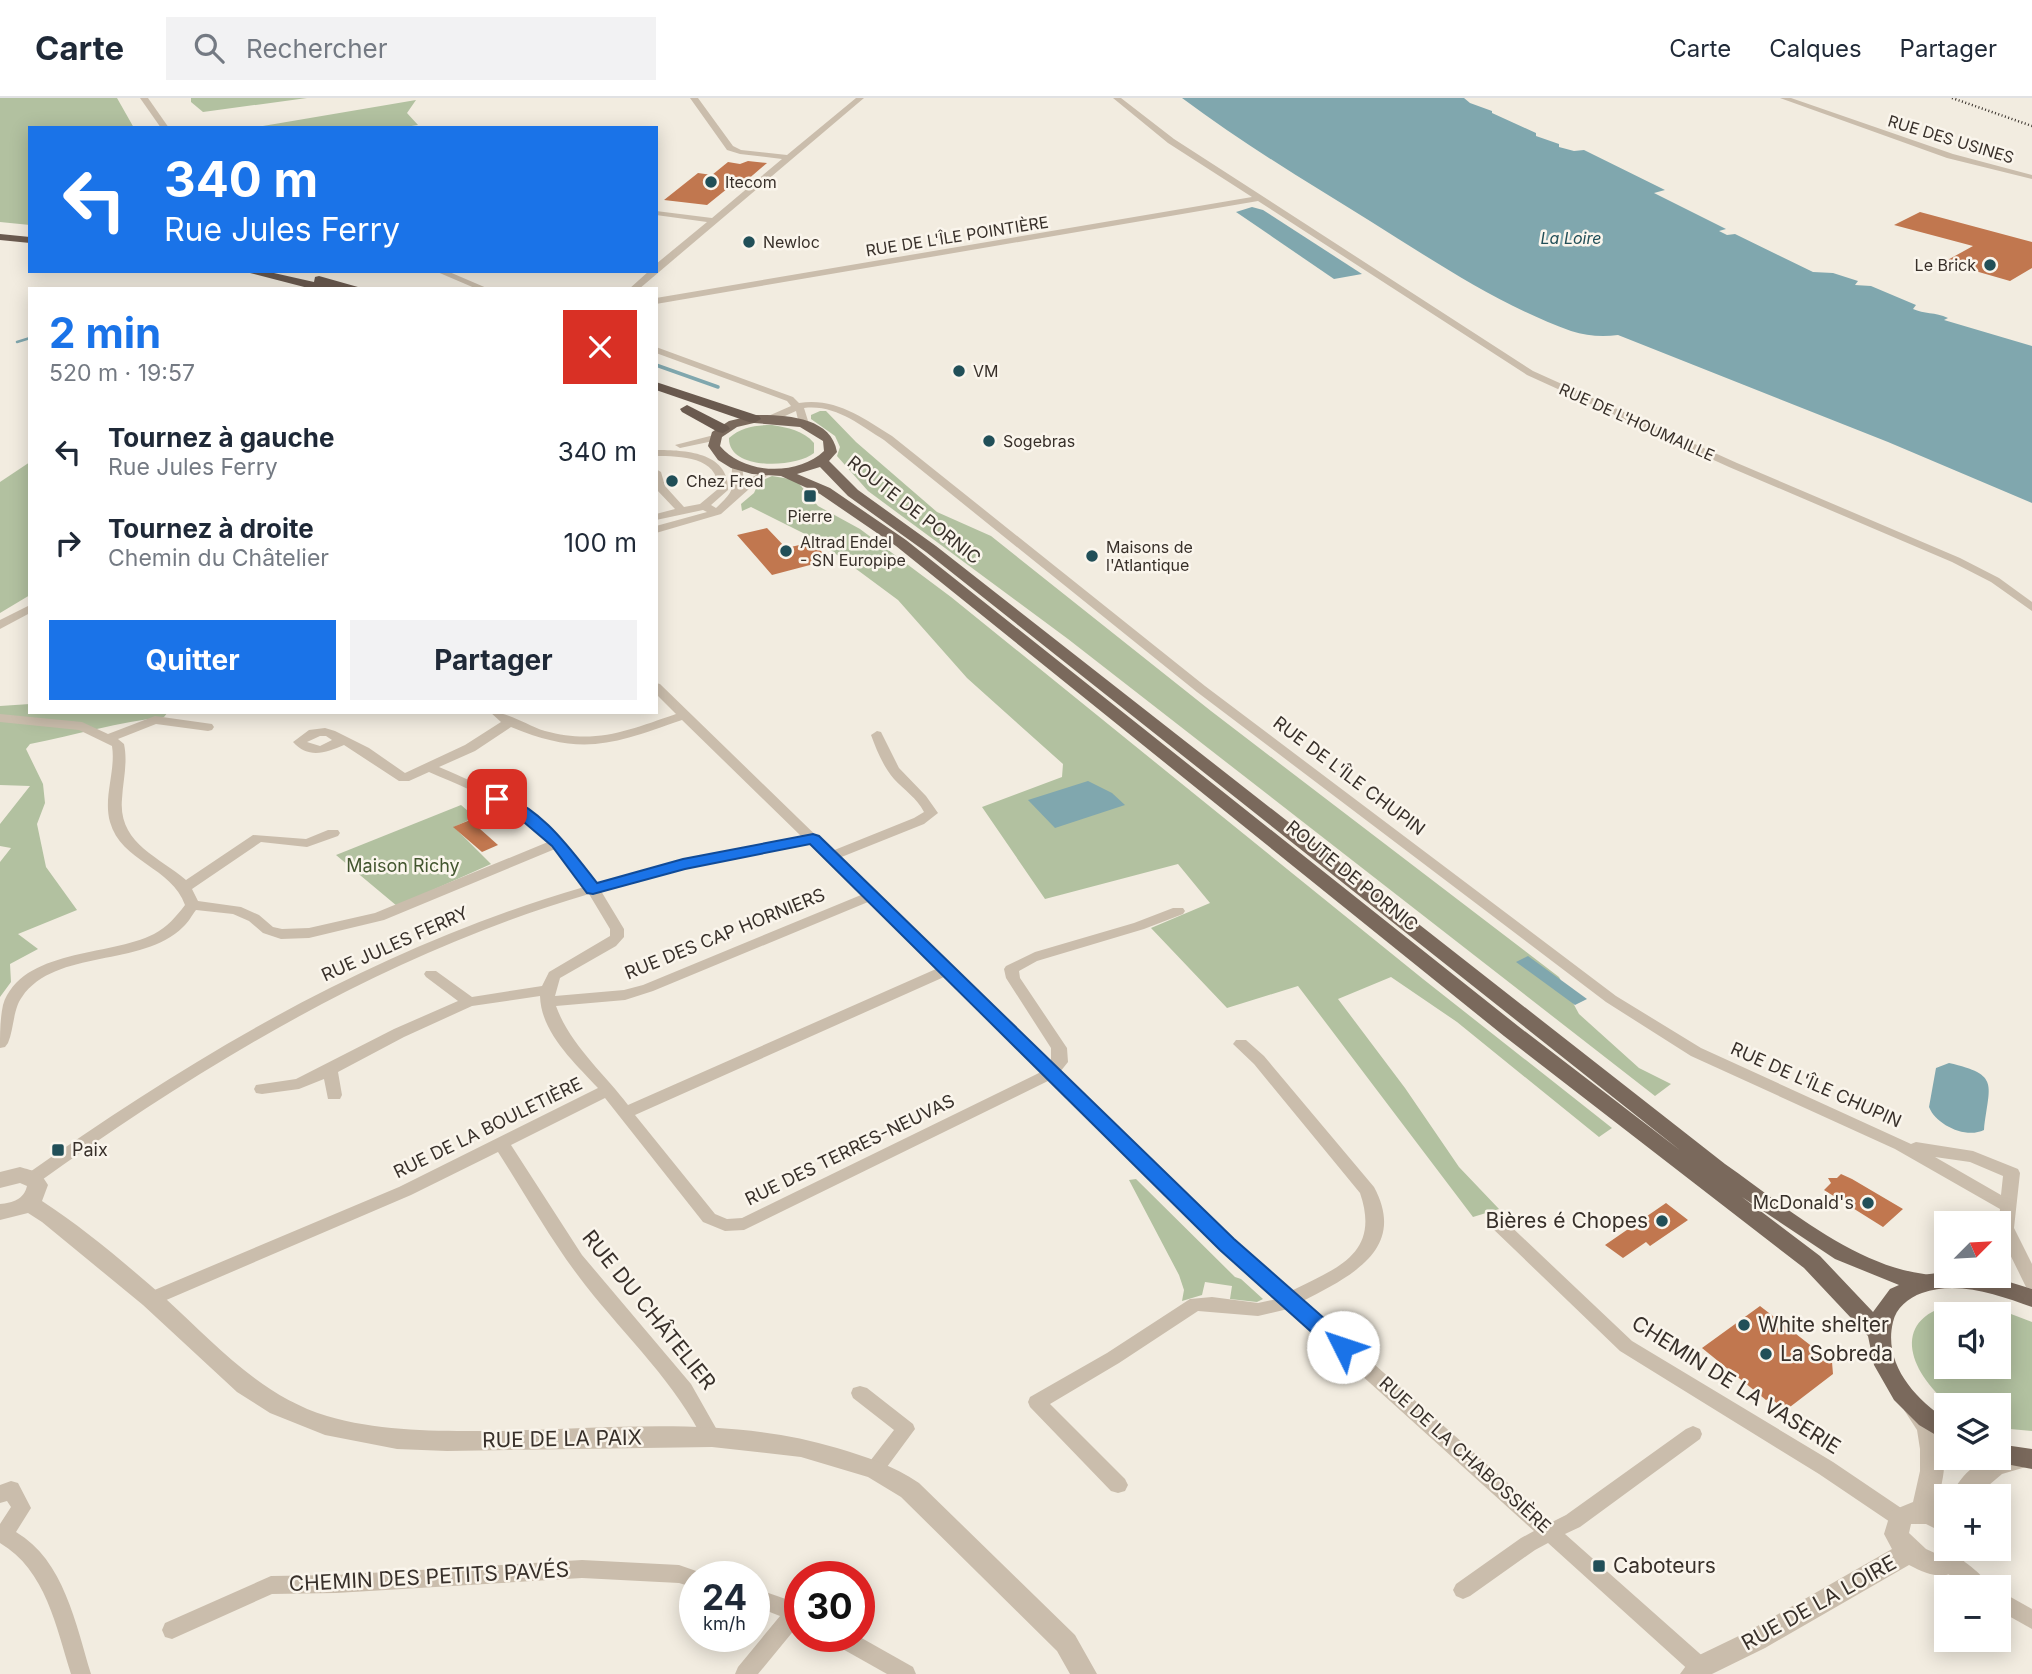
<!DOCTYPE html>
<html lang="fr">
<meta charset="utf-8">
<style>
:root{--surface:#fff;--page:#f2f2f3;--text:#1f2937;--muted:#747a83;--line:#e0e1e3;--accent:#1a73e8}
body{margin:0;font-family:Inter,sans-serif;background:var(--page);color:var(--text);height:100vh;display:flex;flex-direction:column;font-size:26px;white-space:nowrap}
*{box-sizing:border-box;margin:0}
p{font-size:23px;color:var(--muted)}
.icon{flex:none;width:38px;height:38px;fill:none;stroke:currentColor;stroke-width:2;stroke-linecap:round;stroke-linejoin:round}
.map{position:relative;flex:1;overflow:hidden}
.sheet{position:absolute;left:28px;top:189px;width:630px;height:427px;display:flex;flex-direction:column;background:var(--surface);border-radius:0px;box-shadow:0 4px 18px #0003}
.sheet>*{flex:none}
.guide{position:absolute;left:28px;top:28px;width:630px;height:147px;border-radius:0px;box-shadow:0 4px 18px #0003;background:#1a73e8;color:#fff;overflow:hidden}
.needle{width:46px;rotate:66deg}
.buttons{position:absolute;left:1934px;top:1113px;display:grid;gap:14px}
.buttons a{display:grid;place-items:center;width:77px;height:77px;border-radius:0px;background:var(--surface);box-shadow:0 4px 18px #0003;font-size:35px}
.speed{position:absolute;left:679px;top:1463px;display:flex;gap:14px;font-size:35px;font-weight:700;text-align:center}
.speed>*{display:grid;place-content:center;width:91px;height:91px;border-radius:50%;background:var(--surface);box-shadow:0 4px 18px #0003;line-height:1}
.speed small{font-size:18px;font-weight:400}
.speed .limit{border:10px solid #d22;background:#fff;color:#111}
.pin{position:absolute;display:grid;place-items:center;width:60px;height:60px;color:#fff;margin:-30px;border-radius:14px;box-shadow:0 4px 10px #0006}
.me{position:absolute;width:77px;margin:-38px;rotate:311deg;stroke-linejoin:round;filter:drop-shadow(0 0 5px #0008)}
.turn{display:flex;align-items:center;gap:24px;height:147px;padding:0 21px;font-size:32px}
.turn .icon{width:91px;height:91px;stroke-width:2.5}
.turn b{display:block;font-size:49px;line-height:60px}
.round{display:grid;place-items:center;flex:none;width:74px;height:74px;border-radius:0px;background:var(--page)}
.headline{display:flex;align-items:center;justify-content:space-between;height:119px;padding:0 21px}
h1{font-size:42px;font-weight:700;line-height:52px;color:var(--accent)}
.action{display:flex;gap:14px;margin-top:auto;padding:14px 21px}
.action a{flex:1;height:80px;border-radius:0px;background:var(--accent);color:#fff;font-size:28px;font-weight:700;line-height:80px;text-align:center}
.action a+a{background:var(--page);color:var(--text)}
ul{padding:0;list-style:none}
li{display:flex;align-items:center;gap:21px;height:91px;padding:0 21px}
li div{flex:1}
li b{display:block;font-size:26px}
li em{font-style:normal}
header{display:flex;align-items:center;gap:42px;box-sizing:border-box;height:98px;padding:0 35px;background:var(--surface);border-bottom:2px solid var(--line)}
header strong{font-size:33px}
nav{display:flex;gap:38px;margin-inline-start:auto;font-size:24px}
.search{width:490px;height:63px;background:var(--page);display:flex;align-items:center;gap:18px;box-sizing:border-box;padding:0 24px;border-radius:0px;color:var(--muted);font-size:26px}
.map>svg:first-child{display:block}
.green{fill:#b2c1a0;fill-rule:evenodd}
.water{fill:#80a7ae}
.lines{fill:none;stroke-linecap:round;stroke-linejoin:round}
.stream-far1{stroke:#80a7ae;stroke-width:2.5}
.stream{stroke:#80a7ae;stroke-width:3.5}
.building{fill:#c1774f}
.minor{fill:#cabdac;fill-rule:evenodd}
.tertiary{fill:#cabdac;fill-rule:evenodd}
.primary{fill:#7a695c;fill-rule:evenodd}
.trunk{fill:#6a5a4f;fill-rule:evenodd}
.rail{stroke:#38302a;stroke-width:2.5;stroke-dasharray:1 2.5;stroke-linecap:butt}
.route{fill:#1a73e8;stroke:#114b97;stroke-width:2}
.poi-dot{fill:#214f58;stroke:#faf5ec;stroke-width:2.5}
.labels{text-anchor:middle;stroke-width:5;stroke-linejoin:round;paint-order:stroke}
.far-street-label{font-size:16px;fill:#38302a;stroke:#faf5ec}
.far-poi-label{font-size:16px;fill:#38302a;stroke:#faf5ec;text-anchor:start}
.far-water-label{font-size:16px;font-style:italic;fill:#214f58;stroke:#faf5ec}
.street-label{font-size:18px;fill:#38302a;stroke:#faf5ec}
.park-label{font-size:18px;fill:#43562f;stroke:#faf5ec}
.poi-label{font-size:18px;fill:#38302a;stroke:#faf5ec;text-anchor:start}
.near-poi-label{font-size:21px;fill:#38302a;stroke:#faf5ec;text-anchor:start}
.near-street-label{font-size:21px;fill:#38302a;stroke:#faf5ec}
</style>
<header>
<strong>Carte</strong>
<div class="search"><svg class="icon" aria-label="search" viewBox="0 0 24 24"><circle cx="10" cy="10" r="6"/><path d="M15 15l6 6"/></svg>Rechercher</div>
<nav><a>Carte</a><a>Calques</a><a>Partager</a></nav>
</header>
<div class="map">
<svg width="2032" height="1576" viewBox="0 0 2032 1576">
<rect width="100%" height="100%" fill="#f2ece0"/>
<g class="green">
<polygon points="0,0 117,0 134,30 30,30 30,127 0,124"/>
<polygon points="191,0 307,0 203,14 191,4"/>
<polygon points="416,2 407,15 418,27 398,30 251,30"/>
<polygon points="820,313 826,313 856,344 937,414 991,438 1211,613 1559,879 1579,916 1639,970 1671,986 1655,998 1068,541 868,393 837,358 840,349 835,338 811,321 811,317"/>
<path d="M772,327C788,330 803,332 814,345V355C796,370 728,373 729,340C741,329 756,327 772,327Z"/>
<polygon points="30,364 30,497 0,515 0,384"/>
<polygon points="772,378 796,382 818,408 860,431 951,499 1423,881 1612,1030 1599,1039 1457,924 1391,879 1338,901 1405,990 1459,1069 1499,1111 1473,1119 1298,888 1227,910 1151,830 1210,805 1178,766 1045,801 982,709 1062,679 1063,666 967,580 898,502 817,442 751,409 742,413 741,406 754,395 759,384"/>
<path d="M30,606V614H168L164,619C119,624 75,637 30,646L26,651L43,686L45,705L37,726L46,769L77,812L18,836L38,851L10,866L11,884L0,899V764L11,750L0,748V726L30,688L0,687V608Z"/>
<polygon points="461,707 475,719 454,729 491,766 397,808 336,757"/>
<polygon points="1136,1081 1235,1179 1241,1181 1263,1201 1257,1204 1230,1201 1232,1188 1205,1184 1202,1197 1182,1203 1184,1192 1179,1177 1129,1082"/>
<path d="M1959,1205L1990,1208L2032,1224V1333L1999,1330L1998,1307H1950C1908,1273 1888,1218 1959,1205ZM1998,1216V1269H1946V1216Z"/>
</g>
<g class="water">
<path d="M1182,0H1464L1470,5L1492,13V15L1536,35V38L1559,46V49L1574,53L1584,52L1665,92L1654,95L1726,131L1719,133L1727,137L1735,136L1813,174L1833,175L1858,183L1855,187L1871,188L1916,207L1913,211C1924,216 1935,214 1948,220L1944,222L2032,248V405L1888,344L1618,237C1602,239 1587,238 1571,233C1499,207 1434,163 1370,123C1307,84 1242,45 1182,0Z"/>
<polygon points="1252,109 1263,112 1362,176 1334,181 1236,114"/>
<polygon points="1088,683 1112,695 1125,707 1055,730 1028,702"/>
<polygon points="1528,858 1587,901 1575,907 1516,864"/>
<path d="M1949,965C2001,977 1989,986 1984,1032C1966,1041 1936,1027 1929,1009L1936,970Z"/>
</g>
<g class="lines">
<polyline class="stream-far1" points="17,244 30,240"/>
<polyline class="stream" points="656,267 718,289"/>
</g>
<g class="building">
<polygon points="748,63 767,65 746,83 738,82 707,107 664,102 698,75 712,77 728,64 740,66"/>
<polygon points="1920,114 2032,144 2032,170 2010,183 1944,164 1973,148 1894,127"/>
<polygon points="767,430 786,450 813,444 829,462 772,477 737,437"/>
<polygon points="470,722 498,747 482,754 453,729"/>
<polygon points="1841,1076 1852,1081 1903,1111 1883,1129 1824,1092 1831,1085 1828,1080 1837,1080"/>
<polygon points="1666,1105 1688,1122 1650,1148 1646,1144 1623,1160 1605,1147"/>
<polygon points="1760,1208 1832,1264 1833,1276 1786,1312 1770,1300 1766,1302 1702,1250"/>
</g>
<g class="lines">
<g class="minor">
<polygon points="140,0 148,0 169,30 161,30"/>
<polygon points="690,0 698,0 733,48 741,52 787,57 856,0 864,0 639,191 629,191 649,173 656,173 656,166 707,124 656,117 656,113 712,120 782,61 740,56 727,52"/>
<polygon points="1113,0 1121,0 1174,41 1533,273 1737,365 1960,460 1999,480 2032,504 2032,513 1991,484 1952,464 1729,369 1527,277 1258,103 656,206 656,200 1252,99 1168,45"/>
<polygon points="1780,0 1791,0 1953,56 2032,77 2032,81 1947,60"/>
<polygon points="435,173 447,173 489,191 477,191"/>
<path d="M656,249L793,299L799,305C835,299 863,320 892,338L1205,588L1616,898L1701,950L1911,1046L1916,1044L1973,1053L2018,1071L2020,1075L2014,1130L2032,1166V1191L2026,1189L1998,1132L2000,1111L1895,1051L1691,958L1606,904L1197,594L884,342C860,327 835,306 804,310L809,326L804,329L799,326L796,313L774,323H766V319L791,308L787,303L656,255ZM1935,1059L1970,1064L2003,1078L2001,1097Z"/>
<polygon points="714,337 718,338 718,342 680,350 675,347"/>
<path d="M656,352C685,352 729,354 728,392L711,407L716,410C741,387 728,391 733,365L737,364L742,367L744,384L765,372L769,371L774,374L758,383L721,416L656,435V428L707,414L703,412L656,422V416L675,411L656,391V371L661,374L665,388L684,409L700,406L718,391C719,359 681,358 656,358Z"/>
<polygon points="30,507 30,515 0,531 0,522"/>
<path d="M656,585L660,586L832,753L914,720L924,714C917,700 904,692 894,681C883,668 877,653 871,637L877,633L881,634L899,670L926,698L938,715L924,726L839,760L1051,965V950L1006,880L1004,871L1006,868L1035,854L1134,825L1173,810H1183L1185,813L1183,816L1144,831L1037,863L1019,873L1020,880L1067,950L1068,964L1060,974L1233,1141L1291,1193C1337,1170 1381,1156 1360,1095L1254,966L1233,946L1236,942H1246L1264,958L1374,1089C1408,1152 1349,1179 1303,1203L1552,1424L1566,1417L1686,1331L1693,1328L1700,1331L1702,1336L1700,1341L1580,1429L1565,1436L1707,1562L1710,1569L1707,1576H1693L1548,1445L1535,1452L1470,1498L1463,1501L1456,1498L1453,1492L1456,1486L1521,1440L1534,1433L1288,1211L1258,1218L1198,1213L1119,1265L1050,1306L1125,1381L1128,1387L1125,1393L1118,1395L1111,1393L1030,1309L1028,1304L1030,1299L1107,1255L1190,1201L1212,1199L1258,1205L1277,1201L1221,1151L1050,982L744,1132L725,1133L703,1124L605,1000L511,1047L582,1157L691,1286L721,1339L719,1345L712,1347L705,1345C675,1284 627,1240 586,1188C553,1146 527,1099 498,1054L411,1097L157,1206L151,1208L145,1206L142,1201L145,1196L399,1089L598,990C575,965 541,935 540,898L472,908L404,939L338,974L342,997L340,1001H328L324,981L299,991L262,996L256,995L254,991L256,987L296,981L394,931L458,903L426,879L424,876L426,873H436L472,899L542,888L549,874L610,838V831L589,796C388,855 208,963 39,1084L33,1086L27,1084L25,1080L27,1076C199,954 380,848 584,789L555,751L384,822L309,840L281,841L263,835L249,823L233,816L196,812C192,817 188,825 183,829C142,870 56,850 22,899C13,911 14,931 8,945L5,949L0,950C0,936 0,921 3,907C22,850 109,859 154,836C167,829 176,819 185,807C172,769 121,764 110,724C103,699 116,673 112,648L79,632L0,624V616L82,624L108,636L155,618L212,626L214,629L212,632L208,633L156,626L118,641L124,646C128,665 123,682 122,701C118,745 158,758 186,782L253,737L306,741L328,732H338L340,735L338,738L307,749L261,744L192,791L198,803L241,809L259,817L273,829L282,831L309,830L375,815L548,744C515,709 471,692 429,674L409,683H399L344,647C326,655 308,661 293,644L309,632L325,630L335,633L369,650L405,675L465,647L501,624L490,614C509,614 526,627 545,633C596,647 629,632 676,616L656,596ZM682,622L802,739L694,760L595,785C552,720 509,699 439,669L475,653L511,629C583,659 613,646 682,622ZM320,638H326L332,642L320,648L307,644ZM809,746L861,797L643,887L624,892L555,898L560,880L616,848L624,839V831L601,793L694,768ZM868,804L936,871L628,1007C604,975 570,947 556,908L625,902L653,893ZM944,879L1041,974L742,1120L727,1121L715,1116L635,1017Z"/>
<polygon points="1496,1118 1502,1120 1632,1243 1833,1364 1907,1414 1910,1420 1907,1426 1900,1428 1893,1426 1819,1376 1620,1253 1490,1128 1488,1124 1490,1120"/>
<polygon points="860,1288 867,1290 913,1326 915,1331 881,1377 874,1379 867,1377 864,1371 894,1332 853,1300 851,1295 853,1290"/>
<path d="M11,1383L18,1385L31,1410L16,1434C64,1462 76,1527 91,1576H71C56,1529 46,1472 0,1445V1426L11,1409L7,1403L0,1405V1387Z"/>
<path d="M1948,1455C1962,1460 1983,1476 1989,1489H1964L1941,1470L1938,1464L1941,1458Z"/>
<polygon points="582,1462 679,1467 702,1475 704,1479 695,1479 695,1490 679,1485 582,1480 336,1495 272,1496 172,1541 165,1539 162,1532 165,1525 271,1478 336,1477"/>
<polygon points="754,1490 800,1506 800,1525 758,1576 735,1576 738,1569 780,1518 754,1508"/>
<polygon points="1998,1492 2032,1511 2032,1531 1998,1512"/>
<polygon points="829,1538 858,1538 913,1569 916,1576 887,1576 832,1545"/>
</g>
<g class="tertiary">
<path d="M20,1069C34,1073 41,1074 48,1087L42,1103C85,1131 127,1167 166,1201C215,1246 261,1298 327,1318C381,1334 439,1333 495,1333C608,1331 727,1317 837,1350C866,1359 893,1367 919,1385L1075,1537L1097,1576H1070L1057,1553L901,1399L868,1379L801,1359L712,1349L447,1353L397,1351L325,1337L270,1315L237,1294L143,1207L42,1124L28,1115L0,1122V1106C13,1105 24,1101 27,1088L20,1085L0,1090V1074Z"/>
<path d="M1916,1303L1924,1305C1947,1341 1950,1367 1935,1408L1946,1412V1436L1926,1426H1911L1909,1435L1926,1451L1937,1456L1947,1451H1971C1957,1483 1939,1483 1909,1467L1765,1550L1712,1576H1680L1691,1561L1747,1534L1892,1451L1884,1436L1891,1413L1913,1404L1920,1373V1351L1917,1332L1904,1312L1908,1305Z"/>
<path d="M2018,1352L2026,1355L2030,1362L2026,1369L2002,1376L1976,1398H1951C1959,1380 1977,1360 1998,1360L2001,1356Z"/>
</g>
<g class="primary">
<path d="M754,317C784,317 831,318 837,354L829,363L858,392L936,448L1725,1066C1782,1106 1853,1167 1924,1176C1931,1177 1939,1174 1946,1174V1178H1990L2032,1191V1209C1998,1197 1958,1182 1922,1195C1908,1200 1896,1210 1893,1224C1883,1265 1914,1300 1946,1321V1343L1919,1327L1894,1302L1874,1267L1868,1238L1804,1170L1504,938L896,448L820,396L781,378L752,376L731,370L718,362L708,348L712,334L729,323ZM754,325L800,329L823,343L824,353C798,378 744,377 720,348L722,339L737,329ZM820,369L848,398L926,454L1681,1053L1518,928L906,442L830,390L797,376ZM1742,1099L1835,1161L1899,1187L1890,1191L1873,1214L1820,1158Z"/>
<polygon points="1998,1346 2032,1351 2032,1371 1990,1363 1988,1360 1998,1360"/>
</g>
<g class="trunk">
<polygon points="0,136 30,139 30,145 0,142"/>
<polygon points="242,173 265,173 314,184 315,179 319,178 365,191 312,191"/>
<polygon points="656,284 759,318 761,321 754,325 749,324 656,292"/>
<polygon points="687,307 728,328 730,331 723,335 718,334 682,314 680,311"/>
</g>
<polyline class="rail" points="1952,0 2032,28"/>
</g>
<path class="route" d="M497,696C540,707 571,752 597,785L683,761L813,736L819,738L1234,1141L1350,1243L1353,1249L1350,1255L1343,1257L1335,1255L1220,1152L810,746L685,771L593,796L587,795L552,748L512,714L490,701L492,698Z"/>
<g class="poi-dot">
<circle cx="711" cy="84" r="7"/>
<circle cx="749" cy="144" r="7"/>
<circle cx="1990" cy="167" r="7"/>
<circle cx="959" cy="273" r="7"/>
<circle cx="989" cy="343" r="7"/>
<circle cx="672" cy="383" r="7"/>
<rect x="803" y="391" width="14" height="14" rx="3.5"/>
<circle cx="786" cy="453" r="7"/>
<circle cx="1092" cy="458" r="7"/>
<rect x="51" y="1045" width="14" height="14" rx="3.5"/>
<circle cx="1868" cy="1105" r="7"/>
<circle cx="1662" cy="1123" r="7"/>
<circle cx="1744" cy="1227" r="7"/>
<circle cx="1766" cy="1256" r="7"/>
<rect x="1592" y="1461" width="14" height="14" rx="3.5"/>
</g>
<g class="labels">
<g class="far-street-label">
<text transform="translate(1951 41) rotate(17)" y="6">RUE DES USINES</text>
<text transform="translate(957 138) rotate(-9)" y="6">RUE DE L'ÎLE POINTIÈRE</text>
<text transform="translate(1637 324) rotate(24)" y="6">RUE DE L'HOUMAILLE</text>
</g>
<g class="far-poi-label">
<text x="725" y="90">Itecom</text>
<text x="763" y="150">Newloc</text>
<text x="1976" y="173" text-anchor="end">Le Brick</text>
<text x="973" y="279">VM</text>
<text x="1003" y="349">Sogebras</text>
<text x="686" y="389">Chez Fred</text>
<text x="810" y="424" text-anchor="middle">Pierre</text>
<text x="800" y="450">Altrad Endel<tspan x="800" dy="18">- SN Europipe</tspan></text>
<text x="1106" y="455">Maisons de<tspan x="1106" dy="18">l'Atlantique</tspan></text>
</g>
<g class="far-water-label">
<text x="1571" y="146">La Loire</text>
</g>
<g class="street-label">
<text transform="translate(914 412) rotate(38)" y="6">ROUTE DE PORNIC</text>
<text transform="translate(1349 678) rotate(37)" y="6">RUE DE L'ÎLE CHUPIN</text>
<text transform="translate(1352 778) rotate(39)" y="6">ROUTE DE PORNIC</text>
<text transform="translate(725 836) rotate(-22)" y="6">RUE DES CAP HORNIERS</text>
<text transform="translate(395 846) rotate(-24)" y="6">RUE JULES FERRY</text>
<text transform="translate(1816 987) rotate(24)" y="6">RUE DE L'ÎLE CHUPIN</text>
<text transform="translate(488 1030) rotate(-26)" y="6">RUE DE LA BOULETIÈRE</text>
<text transform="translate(850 1052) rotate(-26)" y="6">RUE DES TERRES-NEUVAS</text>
<text transform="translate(1465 1357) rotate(42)" y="6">RUE DE LA CHABOSSIÈRE</text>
</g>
<g class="park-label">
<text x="403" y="774">Maison Richy</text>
</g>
<g class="poi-label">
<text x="72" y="1058">Paix</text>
<text x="1854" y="1111" text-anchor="end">McDonald's</text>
</g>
<g class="near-poi-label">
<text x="1648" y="1130" text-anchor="end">Bières é Chopes</text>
<text x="1758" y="1234">White shelter</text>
<text x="1780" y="1263">La Sobreda</text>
<text x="1613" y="1475">Caboteurs</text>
</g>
<g class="near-street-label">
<text transform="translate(649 1212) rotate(51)" y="7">RUE DU CHÂTELIER</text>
<text transform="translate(1736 1287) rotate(32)" y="7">CHEMIN DE LA VASERIE</text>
<text transform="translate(562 1341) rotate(-1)" y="7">RUE DE LA PAIX</text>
<text transform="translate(429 1479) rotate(-3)" y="7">CHEMIN DES PETITS PAVÉS</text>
<text transform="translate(1819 1505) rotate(-29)" y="7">RUE DE LA LOIRE</text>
</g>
</g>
</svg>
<div class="buttons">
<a><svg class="needle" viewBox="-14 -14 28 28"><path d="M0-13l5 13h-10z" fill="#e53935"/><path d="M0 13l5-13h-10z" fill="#747a83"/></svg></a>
<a><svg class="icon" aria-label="sound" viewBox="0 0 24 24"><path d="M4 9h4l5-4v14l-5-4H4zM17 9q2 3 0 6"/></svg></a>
<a><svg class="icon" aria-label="layers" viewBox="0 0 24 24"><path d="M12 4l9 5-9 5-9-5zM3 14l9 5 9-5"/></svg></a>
<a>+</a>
<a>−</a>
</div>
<div class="speed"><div>24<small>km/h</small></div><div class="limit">30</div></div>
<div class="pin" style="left:497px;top:701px;background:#d93025"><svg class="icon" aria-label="arrive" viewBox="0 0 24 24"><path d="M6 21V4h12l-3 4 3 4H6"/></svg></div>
<svg class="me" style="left:1343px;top:1249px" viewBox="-20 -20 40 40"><circle r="19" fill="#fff"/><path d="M0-13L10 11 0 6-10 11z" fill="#1a73e8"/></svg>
<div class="guide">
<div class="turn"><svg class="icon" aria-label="left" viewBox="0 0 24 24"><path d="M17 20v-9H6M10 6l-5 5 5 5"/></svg><div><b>340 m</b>Rue Jules Ferry</div></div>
</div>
<section class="sheet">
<div class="headline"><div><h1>2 min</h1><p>520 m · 19:57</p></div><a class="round" style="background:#d93025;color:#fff"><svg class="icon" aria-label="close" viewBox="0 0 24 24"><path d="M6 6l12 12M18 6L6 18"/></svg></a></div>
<ul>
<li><svg class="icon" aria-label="left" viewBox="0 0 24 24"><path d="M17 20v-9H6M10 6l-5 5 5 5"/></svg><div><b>Tournez à gauche</b><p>Rue Jules Ferry</p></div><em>340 m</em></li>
<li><svg class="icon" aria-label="right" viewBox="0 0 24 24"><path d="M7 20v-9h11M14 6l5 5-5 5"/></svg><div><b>Tournez à droite</b><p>Chemin du Châtelier</p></div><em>100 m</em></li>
</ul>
<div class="action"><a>Quitter</a><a>Partager</a></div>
</section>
</div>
